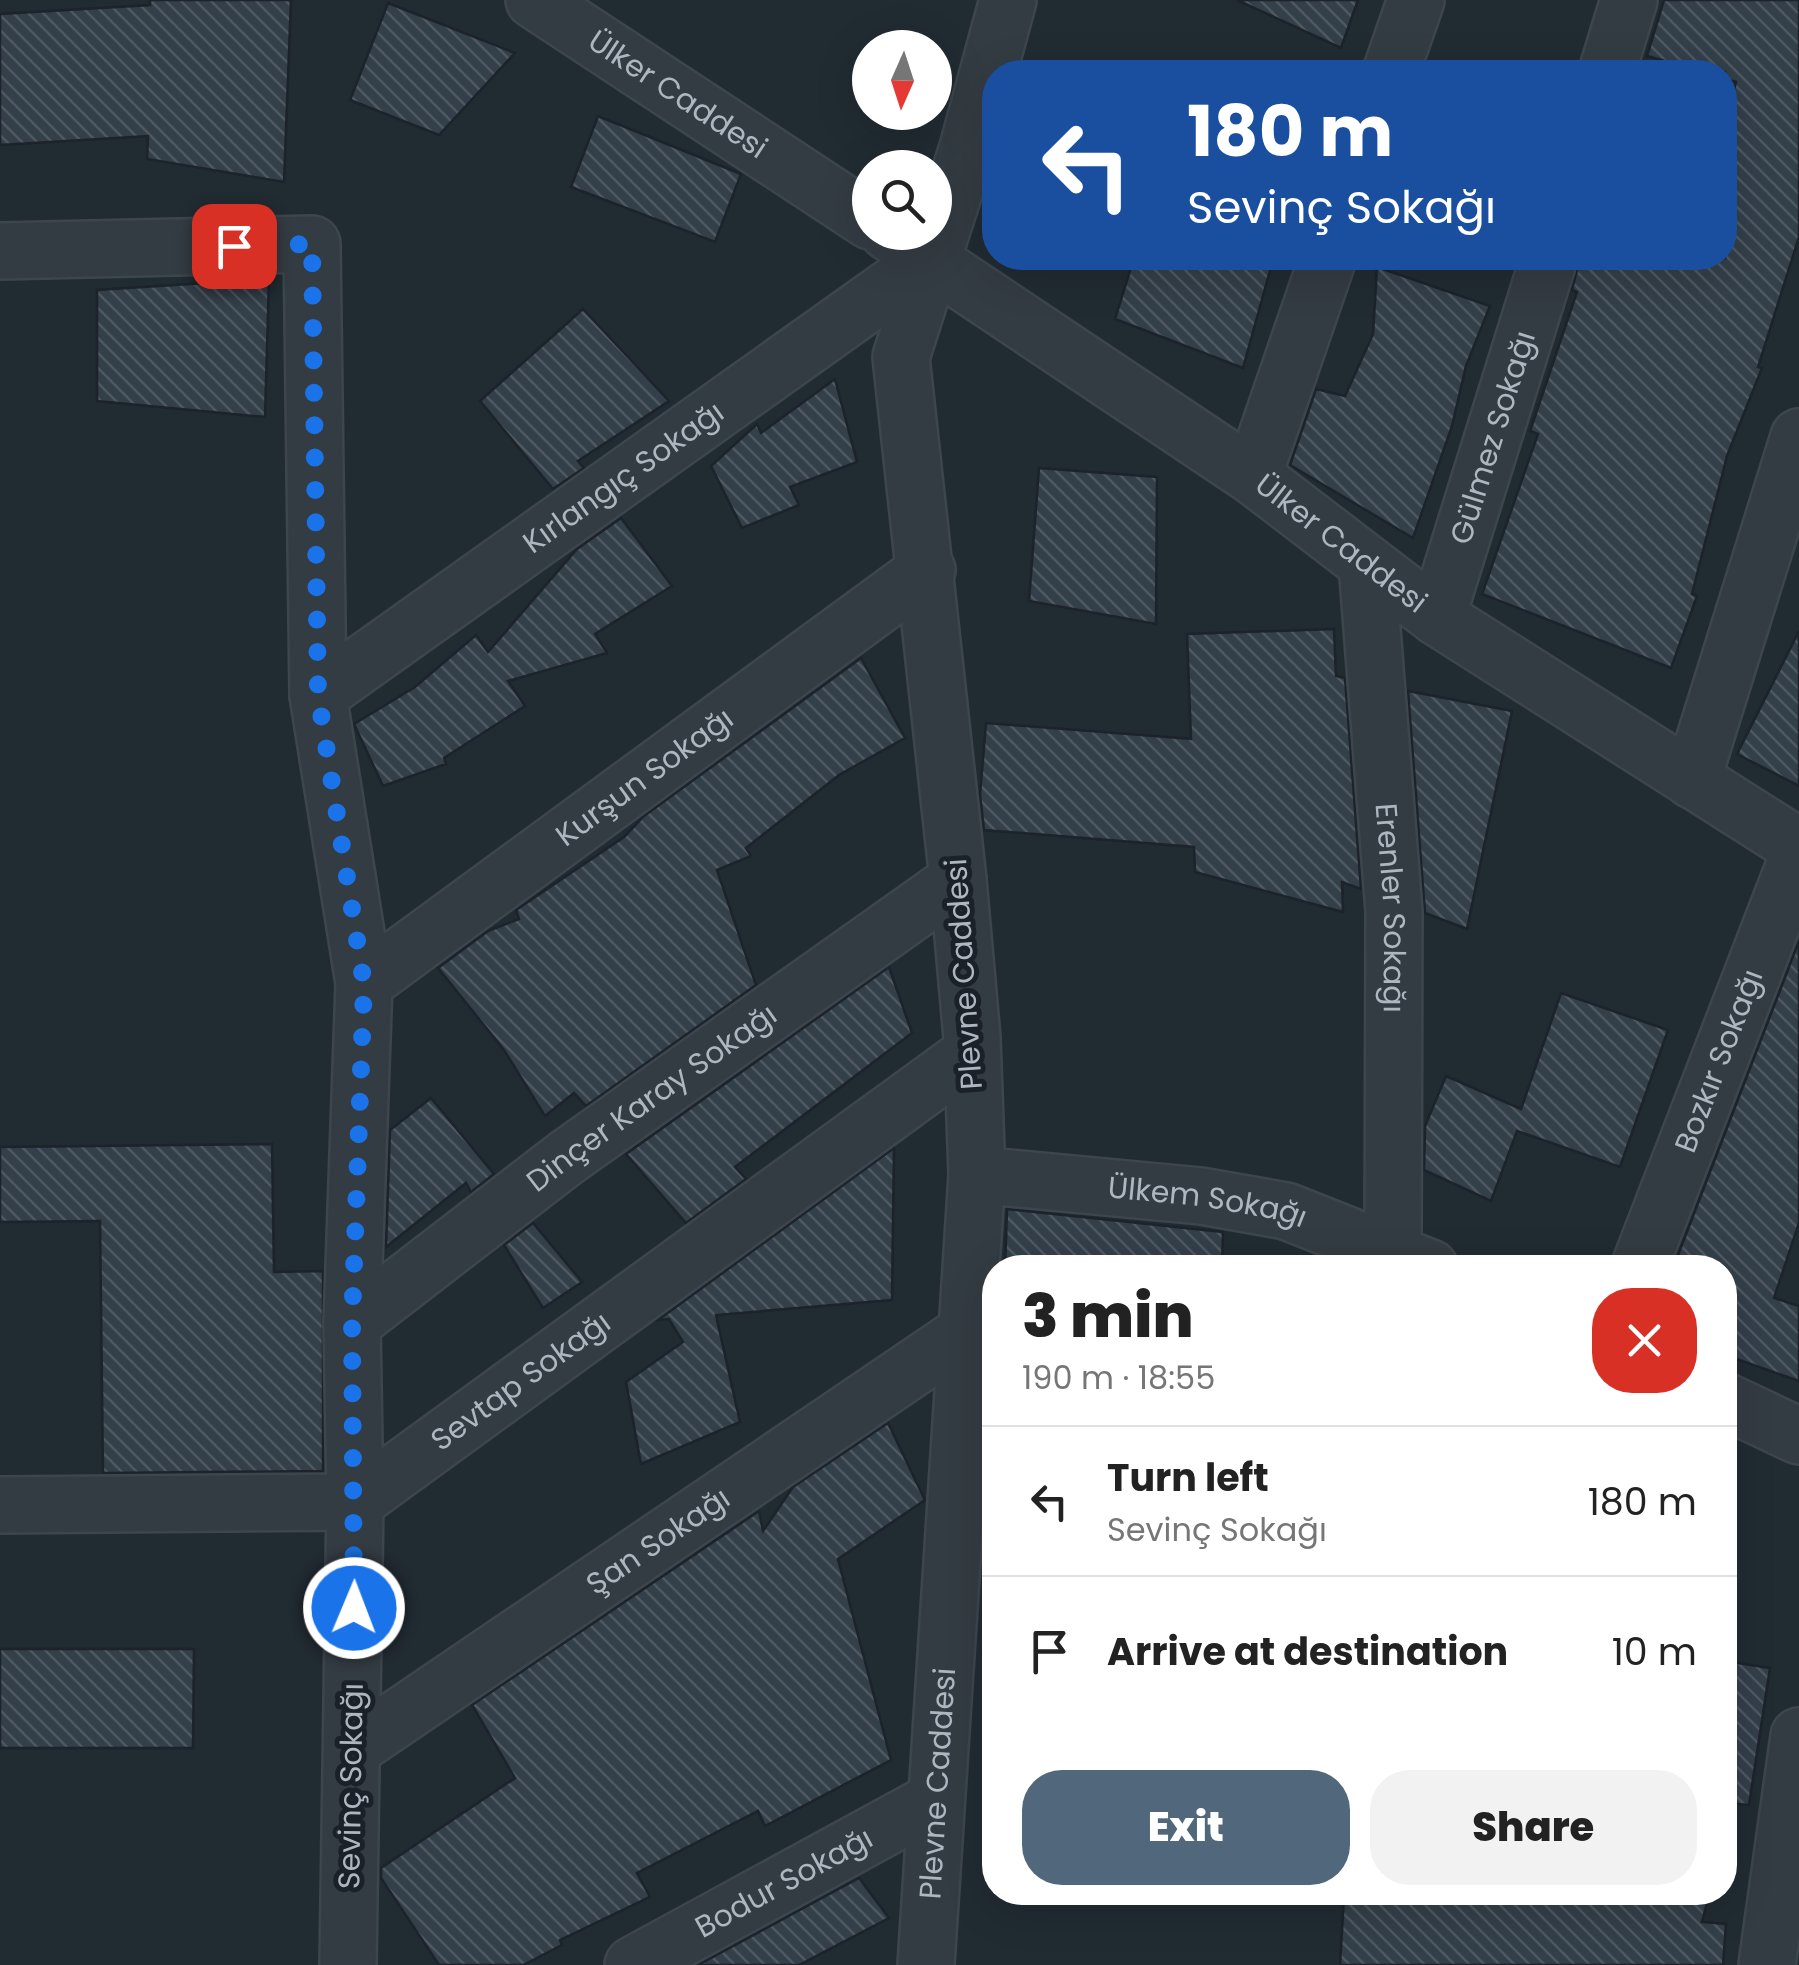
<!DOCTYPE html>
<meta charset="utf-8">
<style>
:root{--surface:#fff;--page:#f2f2f2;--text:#222;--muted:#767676;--line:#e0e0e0;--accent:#50677c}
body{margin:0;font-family:Poppins,sans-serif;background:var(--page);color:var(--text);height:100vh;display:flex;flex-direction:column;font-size:38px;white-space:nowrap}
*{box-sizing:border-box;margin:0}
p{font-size:32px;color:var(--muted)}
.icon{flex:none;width:55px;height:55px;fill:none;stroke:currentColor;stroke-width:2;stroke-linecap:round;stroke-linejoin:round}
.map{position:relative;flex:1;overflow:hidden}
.side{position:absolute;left:982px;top:1255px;width:755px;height:650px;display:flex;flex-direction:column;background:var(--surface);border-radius:40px;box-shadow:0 10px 40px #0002}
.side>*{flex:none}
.hud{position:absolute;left:982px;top:60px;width:755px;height:210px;border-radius:40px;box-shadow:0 10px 40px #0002;background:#1a4fa0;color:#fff;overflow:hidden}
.needle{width:65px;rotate:183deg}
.controls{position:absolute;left:852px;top:30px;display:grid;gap:20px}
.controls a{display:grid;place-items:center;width:100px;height:100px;border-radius:50%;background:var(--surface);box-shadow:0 10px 40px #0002;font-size:50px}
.pin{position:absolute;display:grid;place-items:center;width:85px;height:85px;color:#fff;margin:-42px;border-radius:20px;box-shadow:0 5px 15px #0006}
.me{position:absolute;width:110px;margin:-55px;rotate:1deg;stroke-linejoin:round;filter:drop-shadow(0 0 8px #0008)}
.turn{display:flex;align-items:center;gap:35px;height:210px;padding:0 40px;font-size:45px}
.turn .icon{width:130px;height:130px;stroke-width:2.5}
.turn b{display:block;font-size:70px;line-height:85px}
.round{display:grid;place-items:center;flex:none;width:105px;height:105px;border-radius:40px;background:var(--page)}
.summary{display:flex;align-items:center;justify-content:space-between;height:170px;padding:0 40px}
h1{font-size:60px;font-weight:800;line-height:75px}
.primary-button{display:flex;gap:20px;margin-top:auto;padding:20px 40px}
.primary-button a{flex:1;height:115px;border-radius:40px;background:var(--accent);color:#fff;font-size:40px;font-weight:800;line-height:115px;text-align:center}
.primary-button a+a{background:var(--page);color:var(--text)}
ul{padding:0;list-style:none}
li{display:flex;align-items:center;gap:30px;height:150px;padding:0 40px;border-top:2px solid var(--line)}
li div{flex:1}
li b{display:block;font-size:38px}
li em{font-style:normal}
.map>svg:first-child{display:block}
.building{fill:url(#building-back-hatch);stroke:#1c232a;stroke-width:2.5}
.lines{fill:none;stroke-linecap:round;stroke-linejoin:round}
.minor-casing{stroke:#3d454d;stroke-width:60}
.minor{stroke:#343c43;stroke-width:55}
.route{stroke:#1a73e8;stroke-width:18;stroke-dasharray:0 32.4}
.labels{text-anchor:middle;stroke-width:10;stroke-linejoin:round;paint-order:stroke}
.street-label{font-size:30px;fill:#aeb7c0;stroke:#1a2128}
</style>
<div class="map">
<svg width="1799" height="1965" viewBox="0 0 1799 1965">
<defs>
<pattern id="building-back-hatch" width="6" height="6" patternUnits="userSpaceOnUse" patternTransform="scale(2.5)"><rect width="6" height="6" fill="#333f49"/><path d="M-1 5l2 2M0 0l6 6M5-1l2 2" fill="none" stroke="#4e5861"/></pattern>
</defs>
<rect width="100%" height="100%" fill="#212b32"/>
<g class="building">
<polygon points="150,0 291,0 284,182 147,159 148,136 0,145 0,14 150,5"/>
<polygon points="1237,0 1358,0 1341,48"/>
<polygon points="1664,0 1799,0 1799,237 1758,367 1762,368 1727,456 1692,594 1697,596 1671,668 1482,594 1538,434 1530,431 1577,292 1572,290 1580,258 1725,258 1725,124 1736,82 1725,79 1725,72 1704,72 1647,56"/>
<polygon points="388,3 515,53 439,135 350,100"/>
<polygon points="598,116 741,174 715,242 571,187"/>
<polygon points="1134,258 1248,258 1271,267 1243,368 1115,319"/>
<polygon points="1377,267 1490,306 1466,366 1452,426 1413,538 1290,465 1316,389 1345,396 1373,334"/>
<polygon points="269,279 265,417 97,401 97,290"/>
<polygon points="583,309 669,401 578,461 584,468 553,489 480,401"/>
<polygon points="835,379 857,462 790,487 799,505 742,528 711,466 757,424 761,433"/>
<polygon points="1039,468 1157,477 1156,624 1029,601"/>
<polygon points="621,518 672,586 595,634 607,653 508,681 525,706 444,758 446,764 383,786 354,724 415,687 476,635 488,652 577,549"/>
<polygon points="1334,629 1336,676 1345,678 1361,889 1342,882 1343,912 1195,872 1194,847 984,830 980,795 986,723 1191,739 1187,634"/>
<polygon points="1799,631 1799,786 1737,754"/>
<polygon points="861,658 905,738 839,775 746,848 751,856 717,870 756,985 586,1106 574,1093 545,1116 504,1050 438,968 488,931 519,919 516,910 624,837 644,816"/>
<polygon points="1408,691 1512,711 1467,929 1425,913"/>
<polygon points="1799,941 1799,1223 1774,1298 1799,1306 1799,1381 1725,1355 1725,1268 1673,1268"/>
<polygon points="889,967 912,1033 735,1167 746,1179 686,1223 626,1154"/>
<polygon points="1561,993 1668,1030 1620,1167 1517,1131 1491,1201 1424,1170 1425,1126 1446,1076 1521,1109"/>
<polygon points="431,1098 494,1174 471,1192 466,1183 386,1247 390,1130"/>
<polygon points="272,1144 274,1272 323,1271 323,1471 103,1473 100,1221 0,1222 0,1147"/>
<polygon points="894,1148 892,1300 716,1315 740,1422 641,1464 626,1382 683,1342 669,1319 658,1320"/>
<polygon points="1007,1209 1223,1232 1222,1268 1005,1268"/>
<polygon points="533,1223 582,1282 543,1308 504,1245"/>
<polygon points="888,1423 925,1500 838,1559 891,1760 765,1826 758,1811 637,1873 650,1897 560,1940 562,1945 523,1965 439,1965 381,1878 381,1868 515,1778 472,1705 759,1511 763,1531 793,1487"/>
<polygon points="0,1649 194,1649 193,1748 0,1748"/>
<polygon points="1725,1661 1770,1668 1749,1805 1725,1803"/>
<polygon points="859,1878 889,1918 799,1965 698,1965"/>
<polygon points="1351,1892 1710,1892 1702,1922 1726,1924 1723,1965 1340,1965 1344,1897"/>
</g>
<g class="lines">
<defs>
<g id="minor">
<path id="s1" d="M534,0L870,221"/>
<polyline points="1391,72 1416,0"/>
<polyline points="1607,72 1629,0"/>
<path id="s2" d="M888,232L1253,476L1437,617L1799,847"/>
<polyline points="0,251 312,244 318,695 364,983 352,1323 355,1502 348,1965"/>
<polyline points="1253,476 1328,258"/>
<path id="s3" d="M1367,564L1394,912L1393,1251"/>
<path id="s4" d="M1437,617L1549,258"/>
<path id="s5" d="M318,695L929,260"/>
<polyline points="1692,780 1799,437"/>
<path id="s6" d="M364,983L927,570"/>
<path id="s7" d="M977,1175L1201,1196L1286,1211L1430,1268"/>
<path id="s8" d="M1639,1268L1799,854"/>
<path id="s9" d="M352,1323L566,1158L958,880"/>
<polyline points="1725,1401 1799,1436"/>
<path id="s10" d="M0,1505L355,1502L972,1053"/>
<path id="s11" d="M352,1749L965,1333"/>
<path id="s12" d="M633,1965L934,1801"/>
<path id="s13" d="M926,1965L977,1175L972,1038L958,880L901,357L967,151L1008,0"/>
<polyline points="1767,1965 1799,1736"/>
</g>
</defs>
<use href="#minor" class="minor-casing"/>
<use href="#minor" class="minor"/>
</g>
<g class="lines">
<polyline class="route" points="234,246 312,244 318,695 364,984 352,1323 354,1608"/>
</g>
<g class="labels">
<g class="street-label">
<text dy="10" stroke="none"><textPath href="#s1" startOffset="172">Ülker Caddesi</textPath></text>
<text dy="10" stroke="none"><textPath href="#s4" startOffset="188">Gülmez Sokağı</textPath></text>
<text dy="10" stroke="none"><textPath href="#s5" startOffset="375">Kırlangıç Sokağı</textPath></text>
<text dy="10" stroke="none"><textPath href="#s2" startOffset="550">Ülker Caddesi</textPath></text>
<text dy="10" stroke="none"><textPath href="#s6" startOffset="348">Kurşun Sokağı</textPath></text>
<text dy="10" stroke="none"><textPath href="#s3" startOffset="345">Erenler Sokağı</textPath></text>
<text transform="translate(964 974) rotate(-94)" y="10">Plevne Caddesi</text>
<text dy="10" stroke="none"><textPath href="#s8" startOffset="222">Bozkır Sokağı</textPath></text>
<text dy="10" stroke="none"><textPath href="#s9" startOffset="375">Dinçer Karay Sokağı</textPath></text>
<text dy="10" stroke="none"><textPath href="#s7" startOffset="232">Ülkem Sokağı</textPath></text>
<text dy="10" stroke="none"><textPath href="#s10" startOffset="560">Sevtap Sokağı</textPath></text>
<text dy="10" stroke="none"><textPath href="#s11" startOffset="370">Şan Sokağı</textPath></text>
<text dy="10" stroke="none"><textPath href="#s13" startOffset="182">Plevne Caddesi</textPath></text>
<text transform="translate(351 1786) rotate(-89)" y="10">Sevinç Sokağı</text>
<text dy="10" stroke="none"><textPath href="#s12" startOffset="172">Bodur Sokağı</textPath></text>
</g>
</g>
</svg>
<div class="controls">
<a><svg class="needle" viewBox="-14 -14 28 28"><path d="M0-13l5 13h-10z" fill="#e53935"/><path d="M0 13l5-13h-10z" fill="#767676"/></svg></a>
<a><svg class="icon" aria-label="search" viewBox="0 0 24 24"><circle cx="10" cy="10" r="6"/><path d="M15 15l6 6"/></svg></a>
</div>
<div class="pin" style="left:234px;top:246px;background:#d93025"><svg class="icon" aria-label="arrive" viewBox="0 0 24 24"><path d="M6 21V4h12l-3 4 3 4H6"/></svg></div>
<svg class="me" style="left:354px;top:1608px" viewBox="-20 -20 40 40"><circle r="17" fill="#1a73e8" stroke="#fff" stroke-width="3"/><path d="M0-11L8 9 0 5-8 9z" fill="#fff"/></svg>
<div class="hud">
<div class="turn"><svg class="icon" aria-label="left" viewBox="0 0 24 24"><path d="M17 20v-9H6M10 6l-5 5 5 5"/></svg><div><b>180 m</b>Sevinç Sokağı</div></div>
</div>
<section class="side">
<div class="summary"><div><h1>3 min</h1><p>190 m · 18:55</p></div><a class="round" style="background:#d93025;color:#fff"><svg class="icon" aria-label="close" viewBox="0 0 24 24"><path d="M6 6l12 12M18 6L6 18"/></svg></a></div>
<ul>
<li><svg class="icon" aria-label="left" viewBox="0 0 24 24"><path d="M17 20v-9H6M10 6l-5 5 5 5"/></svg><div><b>Turn left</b><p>Sevinç Sokağı</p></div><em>180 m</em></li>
<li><svg class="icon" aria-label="arrive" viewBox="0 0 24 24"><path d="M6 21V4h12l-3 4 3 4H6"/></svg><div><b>Arrive at destination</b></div><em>10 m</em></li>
</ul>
<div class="primary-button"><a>Exit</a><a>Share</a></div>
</section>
</div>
